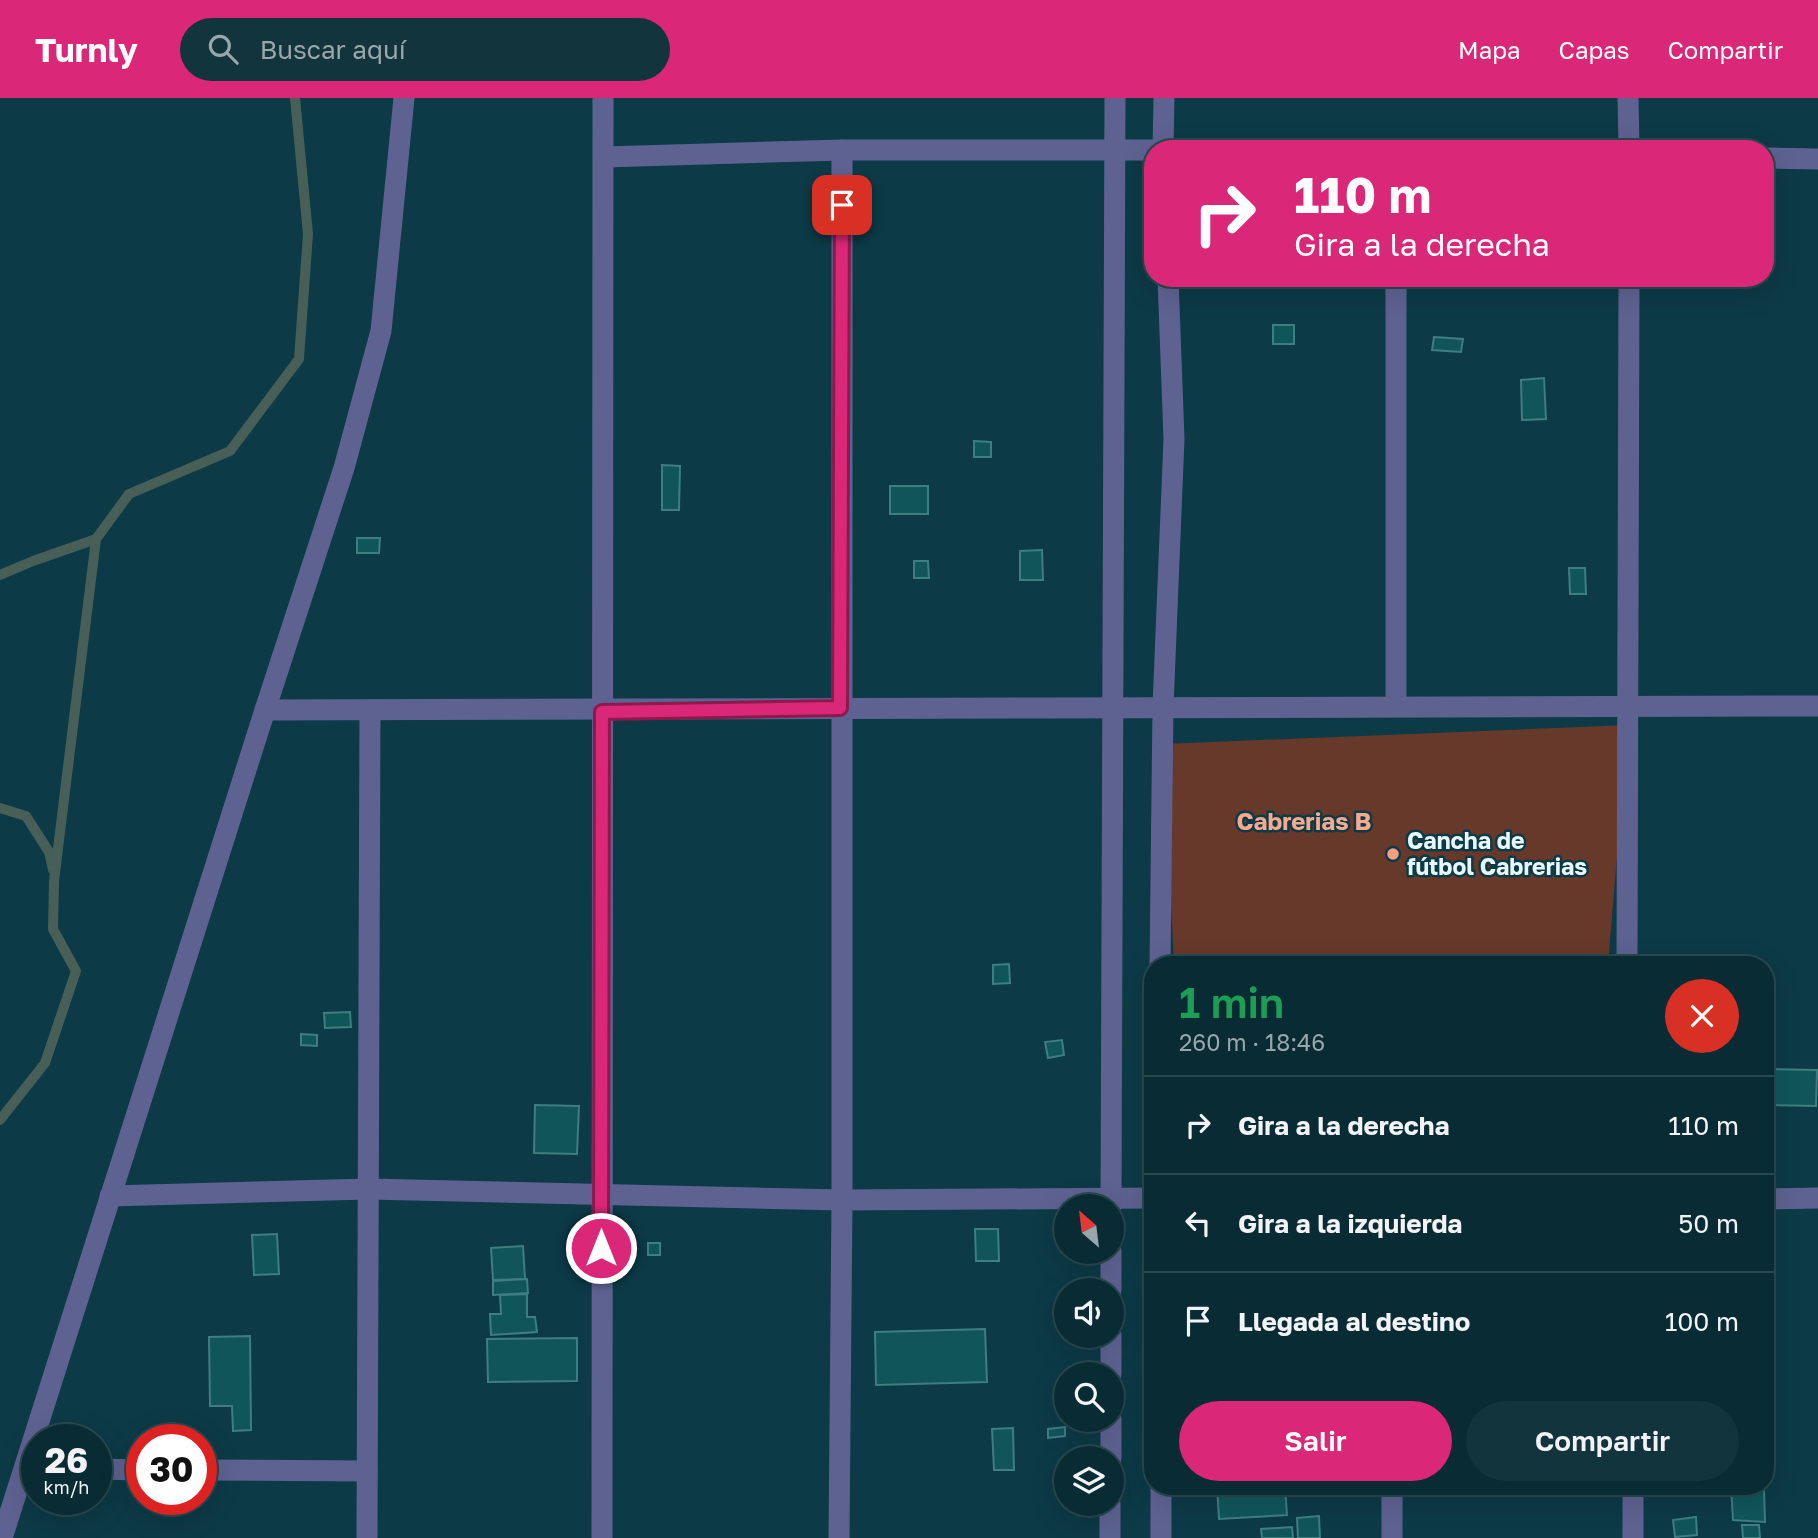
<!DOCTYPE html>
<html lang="es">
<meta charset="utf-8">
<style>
:root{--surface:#092c34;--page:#12343c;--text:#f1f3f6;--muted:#99a7ac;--line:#29484f;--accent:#db2777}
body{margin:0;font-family:"Golos Text",sans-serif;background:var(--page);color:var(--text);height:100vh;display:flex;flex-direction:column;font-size:26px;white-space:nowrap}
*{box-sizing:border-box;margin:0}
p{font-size:23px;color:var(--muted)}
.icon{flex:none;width:38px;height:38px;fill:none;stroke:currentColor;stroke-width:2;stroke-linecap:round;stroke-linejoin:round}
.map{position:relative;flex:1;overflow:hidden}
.drawer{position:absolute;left:1144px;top:858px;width:630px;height:539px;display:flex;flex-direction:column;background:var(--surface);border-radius:28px;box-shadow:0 7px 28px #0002,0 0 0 2px var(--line)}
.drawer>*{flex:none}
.banner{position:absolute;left:1144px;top:42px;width:630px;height:147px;border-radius:28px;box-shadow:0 7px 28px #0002,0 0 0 2px var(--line);background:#db2777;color:#fff;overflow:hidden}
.needle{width:46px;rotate:332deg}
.fabs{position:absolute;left:1054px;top:1096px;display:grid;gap:14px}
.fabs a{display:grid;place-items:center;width:70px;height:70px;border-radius:50%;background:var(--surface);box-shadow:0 7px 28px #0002,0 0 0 2px var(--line);font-size:35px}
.speed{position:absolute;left:21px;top:1326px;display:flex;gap:14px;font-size:35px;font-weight:700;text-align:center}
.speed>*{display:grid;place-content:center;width:91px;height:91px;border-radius:50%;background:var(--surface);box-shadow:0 7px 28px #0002,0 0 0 2px var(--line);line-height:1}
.speed small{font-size:18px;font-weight:400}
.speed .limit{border:10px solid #d22;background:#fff;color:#111}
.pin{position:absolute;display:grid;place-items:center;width:60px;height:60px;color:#fff;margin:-30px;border-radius:14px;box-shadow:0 4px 10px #0006}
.me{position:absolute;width:77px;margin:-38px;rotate:0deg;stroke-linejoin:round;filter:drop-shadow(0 0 5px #0008)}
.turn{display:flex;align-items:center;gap:24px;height:147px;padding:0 35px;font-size:32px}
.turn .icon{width:91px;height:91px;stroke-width:2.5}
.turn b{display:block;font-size:49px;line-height:60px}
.round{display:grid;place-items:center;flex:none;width:74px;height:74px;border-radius:37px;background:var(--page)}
.headline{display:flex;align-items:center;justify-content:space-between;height:119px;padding:0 35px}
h1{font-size:42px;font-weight:600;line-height:52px;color:#1e9e55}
.cta{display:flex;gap:14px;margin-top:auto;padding:14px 35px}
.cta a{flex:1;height:80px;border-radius:42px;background:var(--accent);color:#fff;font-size:28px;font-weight:600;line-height:80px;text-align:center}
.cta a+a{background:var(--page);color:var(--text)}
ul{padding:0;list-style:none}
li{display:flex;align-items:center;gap:21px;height:98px;padding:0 35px;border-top:2px solid var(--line)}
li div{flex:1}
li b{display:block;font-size:26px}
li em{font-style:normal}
header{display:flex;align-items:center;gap:42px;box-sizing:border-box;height:98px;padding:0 35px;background:var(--accent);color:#fff}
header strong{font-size:33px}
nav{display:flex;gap:38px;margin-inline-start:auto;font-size:24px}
.search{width:490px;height:63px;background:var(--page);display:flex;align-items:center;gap:18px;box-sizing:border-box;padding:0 24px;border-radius:38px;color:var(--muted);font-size:26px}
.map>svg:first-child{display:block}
.green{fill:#67392a}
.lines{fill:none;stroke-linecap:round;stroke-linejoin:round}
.stream{stroke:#485f58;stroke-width:10}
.building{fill:#105659;stroke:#3e7d80;stroke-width:2}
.minor{stroke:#5e6291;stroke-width:21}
.route-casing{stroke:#8e194d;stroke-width:18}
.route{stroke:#db2777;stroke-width:12}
.poi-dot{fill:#f39f83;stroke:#0c3a46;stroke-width:2.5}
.labels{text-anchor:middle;stroke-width:5;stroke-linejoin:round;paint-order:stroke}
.poi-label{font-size:23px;font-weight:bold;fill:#e7f8fe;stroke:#0c3a46;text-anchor:start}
.neighbourhood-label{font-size:24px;font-weight:bold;fill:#f8aa8f;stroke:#0c3a46}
</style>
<header>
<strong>Turnly</strong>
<div class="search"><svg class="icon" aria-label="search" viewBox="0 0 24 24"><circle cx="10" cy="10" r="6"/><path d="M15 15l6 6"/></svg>Buscar aquí</div>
<nav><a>Mapa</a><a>Capas</a><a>Compartir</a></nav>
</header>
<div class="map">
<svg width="1818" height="1440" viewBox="0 0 1818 1440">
<rect width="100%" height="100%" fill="#0c3a46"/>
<polygon class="green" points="1628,627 1608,866 1174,866 1163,646"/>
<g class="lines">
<g class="stream">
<polyline points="0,477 33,463 96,441"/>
<polyline points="0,710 26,718 49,754 53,772"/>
<polyline points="0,1022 45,965 76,873 53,831 54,783 96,441 129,396 230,353 299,261 308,136 295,0"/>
</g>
</g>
<g class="building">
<polygon points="1205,180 1249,180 1249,188 1205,189"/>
<rect x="1273" y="227" width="21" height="19"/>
<polygon points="1434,239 1463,241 1461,254 1432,252"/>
<polygon points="1544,280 1546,321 1522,322 1521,282"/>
<polygon points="974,343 991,344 991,359 974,359"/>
<polygon points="662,367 680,368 679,412 662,412"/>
<rect x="890" y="388" width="38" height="28"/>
<polygon points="357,440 380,440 379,455 357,455"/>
<polygon points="1042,452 1043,482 1020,482 1020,453"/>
<polygon points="914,463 928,463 929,480 914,480"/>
<polygon points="1569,470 1585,470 1586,496 1570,496"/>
<polygon points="1009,866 1010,885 993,886 993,867"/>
<polygon points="350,914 351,929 325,930 324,915"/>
<polygon points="301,936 317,937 317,948 301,947"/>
<polygon points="1062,942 1064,957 1048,960 1045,944"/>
<polygon points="1766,971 1817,972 1816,1008 1766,1007"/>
<polygon points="535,1007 579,1008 577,1056 534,1055"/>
<polygon points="975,1131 998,1131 999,1163 976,1163"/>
<polygon points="277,1136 279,1176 254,1177 252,1137"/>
<rect x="648" y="1145" width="12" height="12"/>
<polygon points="523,1148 525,1181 493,1182 491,1150"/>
<polygon points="527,1181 528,1195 493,1197 493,1183"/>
<polygon points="527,1196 527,1219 535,1219 537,1234 491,1237 490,1216 501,1216 500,1197"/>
<polygon points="985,1231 987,1284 876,1287 875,1234"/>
<polygon points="250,1238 251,1332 233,1333 232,1308 210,1308 209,1239"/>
<polygon points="577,1240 577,1283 488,1284 487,1241"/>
<polygon points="1065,1329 1065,1338 1048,1340 1048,1331"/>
<polygon points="1013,1330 1014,1372 994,1372 992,1331"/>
<polygon points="1217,1388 1285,1388 1287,1417 1219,1421"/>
<polygon points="1731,1388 1764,1388 1765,1424 1733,1422"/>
<polygon points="1319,1418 1320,1440 1298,1440 1297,1420"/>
<polygon points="1696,1419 1697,1437 1675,1439 1673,1422"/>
<polygon points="1742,1427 1759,1427 1760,1440 1743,1440"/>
<polygon points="1292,1429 1293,1440 1262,1440 1261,1431"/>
</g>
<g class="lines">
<g class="minor">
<polyline points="1628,0 1629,51"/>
<polyline points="1163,51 1164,0"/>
<polyline points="604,59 842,52 1153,52"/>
<polyline points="1766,60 1818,61"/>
<polyline points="1396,180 1396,607"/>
<path d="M265,612C783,614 1300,606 1818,608"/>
<polyline points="1160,866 1163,609 1174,341 1168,180"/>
<polyline points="1627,866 1629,180"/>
<polyline points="110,1098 368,1091 842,1102 1153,1100"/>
<polyline points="1766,1101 1818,1100"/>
<polyline points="1111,1108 1115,0"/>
<polyline points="1111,1192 1111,1153"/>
<polyline points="1111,1276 1111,1237"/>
<polyline points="1111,1360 1111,1321"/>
<polyline points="96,1371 142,1372"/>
<polyline points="201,1372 367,1373"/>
<polyline points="1161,1388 1161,1440"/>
<polyline points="1392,1388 1392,1440"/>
<polyline points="1633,1388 1633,1440"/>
<polyline points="2,1440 265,612 344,370 381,233 404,0"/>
<polyline points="367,1440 370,612"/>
<polyline points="602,1440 603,0"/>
<polyline points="839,1440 842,1102 842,52"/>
<polyline points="1110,1440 1110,1405"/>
</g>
</g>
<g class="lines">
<defs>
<polyline id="route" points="601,1150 602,614 840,610 842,107"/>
</defs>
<use href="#route" class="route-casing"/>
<use href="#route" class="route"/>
</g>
<circle class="poi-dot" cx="1393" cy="756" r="7"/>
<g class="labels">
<g class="poi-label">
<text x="1407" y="751">Cancha de<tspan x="1407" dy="26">fútbol Cabrerias</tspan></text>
</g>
<g class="neighbourhood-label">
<text x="1304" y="732">Cabrerias B</text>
</g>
</g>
</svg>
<div class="fabs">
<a><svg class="needle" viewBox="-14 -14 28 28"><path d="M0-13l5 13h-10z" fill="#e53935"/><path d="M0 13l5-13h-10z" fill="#99a7ac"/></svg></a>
<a><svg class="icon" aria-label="sound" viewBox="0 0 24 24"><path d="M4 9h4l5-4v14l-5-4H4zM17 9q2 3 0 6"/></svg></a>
<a><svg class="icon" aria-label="search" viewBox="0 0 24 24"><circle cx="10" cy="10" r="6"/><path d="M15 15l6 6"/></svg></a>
<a><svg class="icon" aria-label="layers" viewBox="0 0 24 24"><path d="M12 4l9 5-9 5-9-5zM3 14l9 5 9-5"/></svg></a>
</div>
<div class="speed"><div>26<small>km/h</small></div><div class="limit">30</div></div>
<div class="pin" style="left:842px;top:107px;background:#d93025"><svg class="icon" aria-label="arrive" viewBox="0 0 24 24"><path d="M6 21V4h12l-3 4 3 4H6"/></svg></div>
<svg class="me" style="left:601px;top:1150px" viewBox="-20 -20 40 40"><circle r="17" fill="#db2777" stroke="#fff" stroke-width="3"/><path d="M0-11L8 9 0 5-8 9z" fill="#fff"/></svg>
<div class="banner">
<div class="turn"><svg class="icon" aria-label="right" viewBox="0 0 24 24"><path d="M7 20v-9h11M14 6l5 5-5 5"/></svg><div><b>110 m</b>Gira a la derecha</div></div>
</div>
<section class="drawer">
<div class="headline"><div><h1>1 min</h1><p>260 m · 18:46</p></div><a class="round" style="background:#d93025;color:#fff"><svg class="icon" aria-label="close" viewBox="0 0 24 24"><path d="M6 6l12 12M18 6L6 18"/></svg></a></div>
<ul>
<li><svg class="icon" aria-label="right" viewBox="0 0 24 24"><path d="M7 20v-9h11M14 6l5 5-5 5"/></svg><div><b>Gira a la derecha</b></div><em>110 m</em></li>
<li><svg class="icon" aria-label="left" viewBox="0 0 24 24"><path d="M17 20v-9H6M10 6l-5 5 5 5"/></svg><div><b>Gira a la izquierda</b></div><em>50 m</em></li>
<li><svg class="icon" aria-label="arrive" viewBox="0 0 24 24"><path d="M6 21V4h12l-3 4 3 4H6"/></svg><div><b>Llegada al destino</b></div><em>100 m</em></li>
</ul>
<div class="cta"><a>Salir</a><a>Compartir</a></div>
</section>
</div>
